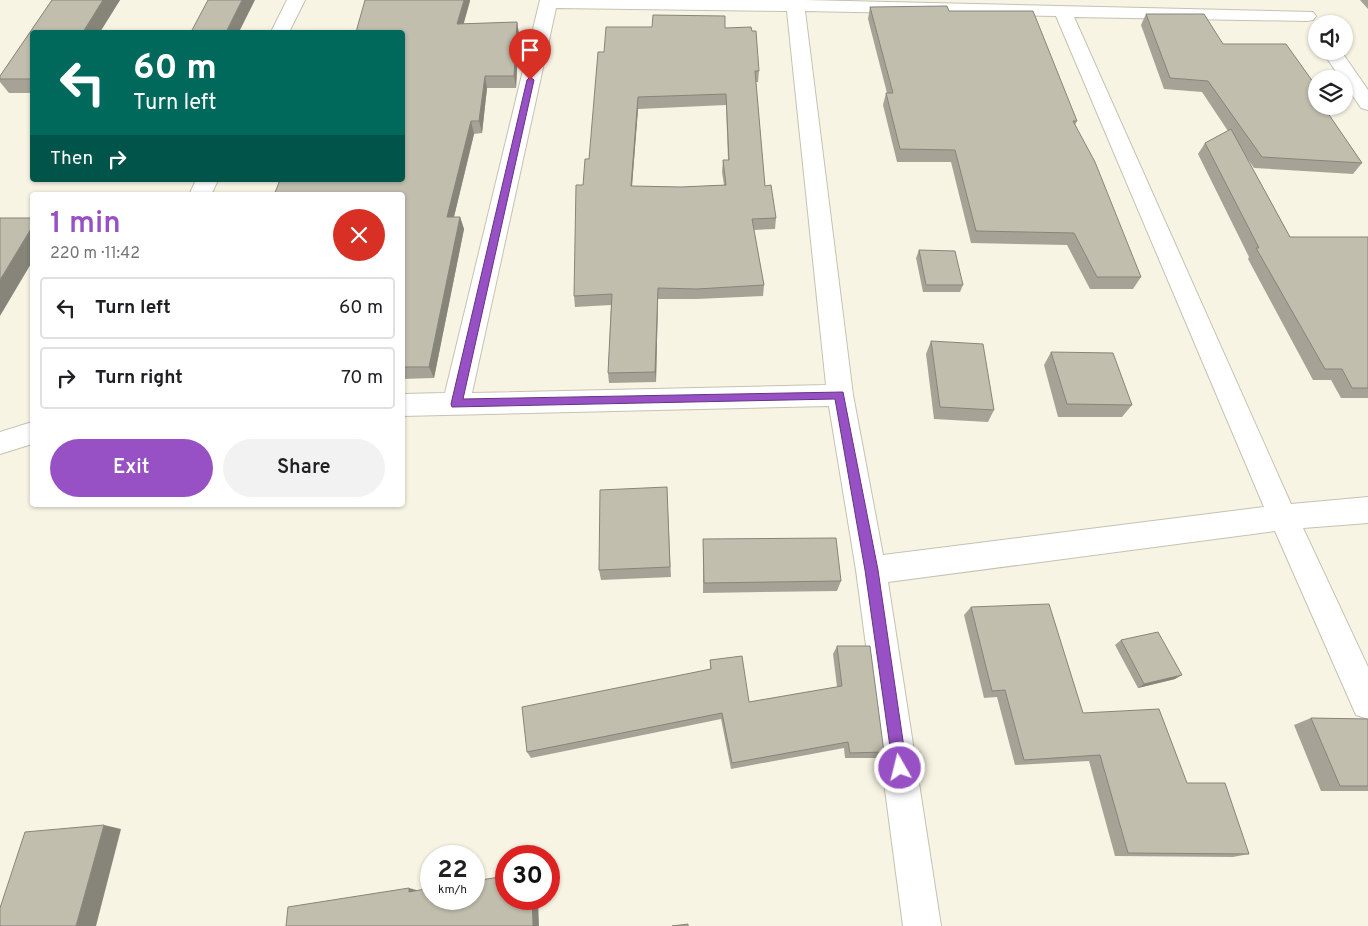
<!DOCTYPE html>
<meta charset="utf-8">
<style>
:root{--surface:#fff;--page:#f2f2f2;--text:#202124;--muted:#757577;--line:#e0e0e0;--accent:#9851c4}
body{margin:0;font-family:Overpass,sans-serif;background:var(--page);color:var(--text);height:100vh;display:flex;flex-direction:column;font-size:19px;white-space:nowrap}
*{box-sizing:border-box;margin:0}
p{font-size:16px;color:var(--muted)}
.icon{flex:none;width:28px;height:28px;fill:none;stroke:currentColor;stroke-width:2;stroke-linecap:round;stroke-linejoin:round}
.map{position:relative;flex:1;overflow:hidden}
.details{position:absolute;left:30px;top:192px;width:375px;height:315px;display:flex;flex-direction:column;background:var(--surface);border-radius:5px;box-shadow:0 1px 4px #0004}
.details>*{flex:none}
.top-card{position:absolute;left:30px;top:30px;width:375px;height:152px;border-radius:5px;box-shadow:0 1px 4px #0004;background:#00695c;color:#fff;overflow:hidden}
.buttons{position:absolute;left:1308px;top:15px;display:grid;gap:10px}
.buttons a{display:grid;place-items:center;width:45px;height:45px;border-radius:50%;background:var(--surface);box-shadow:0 1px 4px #0004;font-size:25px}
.speed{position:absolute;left:420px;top:845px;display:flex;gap:10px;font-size:25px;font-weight:700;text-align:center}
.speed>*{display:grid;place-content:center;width:65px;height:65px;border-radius:50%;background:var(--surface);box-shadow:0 1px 4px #0004;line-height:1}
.speed small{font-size:12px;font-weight:400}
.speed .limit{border:8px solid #d22;background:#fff;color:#111}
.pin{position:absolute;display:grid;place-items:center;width:42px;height:42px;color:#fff;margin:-51px -21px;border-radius:50% 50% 50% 0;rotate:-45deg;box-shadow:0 0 5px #0007}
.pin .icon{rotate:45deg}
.me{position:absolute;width:55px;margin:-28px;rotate:352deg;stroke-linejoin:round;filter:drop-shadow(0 0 4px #0008)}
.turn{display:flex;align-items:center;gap:18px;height:105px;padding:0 20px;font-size:22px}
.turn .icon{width:65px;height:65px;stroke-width:2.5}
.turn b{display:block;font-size:35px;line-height:42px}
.then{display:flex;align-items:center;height:48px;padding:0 20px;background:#0003;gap:10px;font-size:19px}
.round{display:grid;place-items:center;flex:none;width:52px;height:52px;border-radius:26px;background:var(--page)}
.head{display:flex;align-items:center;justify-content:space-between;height:85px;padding:0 20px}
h1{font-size:30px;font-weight:600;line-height:38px;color:var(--accent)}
.button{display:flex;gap:10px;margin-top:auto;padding:10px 20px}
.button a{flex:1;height:58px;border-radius:30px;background:var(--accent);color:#fff;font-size:20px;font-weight:600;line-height:58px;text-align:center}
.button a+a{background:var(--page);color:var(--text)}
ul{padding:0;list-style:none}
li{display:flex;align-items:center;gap:15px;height:62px;margin:0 10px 8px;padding:0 10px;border:2px solid var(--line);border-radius:5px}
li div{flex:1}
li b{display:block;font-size:19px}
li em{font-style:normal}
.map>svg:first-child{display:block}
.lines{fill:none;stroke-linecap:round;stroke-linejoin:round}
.minor-casing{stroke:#c5c2b2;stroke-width:2}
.minor{fill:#fff;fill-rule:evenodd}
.wall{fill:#a6a396;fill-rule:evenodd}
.shaded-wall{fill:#87857a}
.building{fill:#c1beae;stroke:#87857a;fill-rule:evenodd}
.route{fill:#9851c4;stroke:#63357f}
</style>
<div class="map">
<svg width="1368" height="926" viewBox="0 0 1368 926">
<rect width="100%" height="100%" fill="#f8f4e4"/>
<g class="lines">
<defs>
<g id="minor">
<polygon points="287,0 305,0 289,32 271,32"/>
<path d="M540,0H804L1313,12L1316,16L1313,20L1307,21L1074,17L1291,504L1368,497V523L1303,528L1368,667V719L1356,715L1275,531L888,582L941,926H903L856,570L829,406L402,416V394L445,393ZM556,8L787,11L826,385L472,393ZM805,11L1056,16L1264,507L883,555L853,395Z"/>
<polygon points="1322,51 1341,51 1368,90 1368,110 1361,108 1344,83 1344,79 1341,79"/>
<polygon points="196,180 218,180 211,195 189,195"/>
<polygon points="32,422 32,444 0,454 0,432"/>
</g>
</defs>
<use href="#minor" class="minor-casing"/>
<use href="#minor" class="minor"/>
</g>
<g class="wall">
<polygon points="52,0 120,0 100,32 32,32 32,93 9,93 0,82 0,76"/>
<polygon points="1360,0 1368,0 1368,9"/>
<polygon points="470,1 463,24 517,22 519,34 516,88 487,88 482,133 474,134 454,217 460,217 464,229 434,378 402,379 402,195"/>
<polygon points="870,7 949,11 1077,121 1075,125 1141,277 1133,289 1090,289 1067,245 971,243 951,162 897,162 883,105 886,93 887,93 868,19"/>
<polygon points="1146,14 1223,44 1316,86 1312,91 1362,163 1353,174 1254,168 1245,155 1290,237 1368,237 1368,398 1341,398 1331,380 1313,380 1248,259 1249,257 1198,154 1205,143 1228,131 1202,92 1164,89 1141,25"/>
<path d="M725,28L759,71L758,82H756L765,186L776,218L775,229L754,230L764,285L763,296L697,299H658L656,382L609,383L608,373L611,305L575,307L574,296L583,185L589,159L604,52ZM726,105L728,160H723L722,172L724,185L681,187L632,186L638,109Z"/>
<polygon points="919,250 963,285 960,292 923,292 916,258"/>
<polygon points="931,341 994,410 988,422 934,419 926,354"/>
<polygon points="1051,352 1132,405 1122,417 1058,417 1044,365"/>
<polygon points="667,487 671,577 601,580 599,570"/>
<polygon points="703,539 841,581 837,591 703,593"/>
<polygon points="971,607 1083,713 1187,783 1249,854 1233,857 1115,856 1089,761 1015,765 997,697 984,698 964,615"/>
<polygon points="1121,640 1175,679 1138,688 1115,645"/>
<polygon points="837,646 884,752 879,758 845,758 844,748 731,769 721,719 531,758 527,752 710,670 710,660 749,702 837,687 833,654"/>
<polygon points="1311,718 1368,719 1368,791 1321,791 1294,725"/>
</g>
<g class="shaded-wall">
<polygon points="103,0 120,0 100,32 83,32"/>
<polygon points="242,0 255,0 239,32 226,32"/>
<polygon points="464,0 470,0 470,1 460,37 457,24"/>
<polygon points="517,22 519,34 516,88 514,76"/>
<polygon points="485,76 487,88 482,133 479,121"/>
<polygon points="638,97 638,109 631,198 631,186"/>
<polygon points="471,121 474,134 451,229 447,217"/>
<polygon points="460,217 464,229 434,378 429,367"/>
<polygon points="32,227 32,262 0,316 0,280"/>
<polygon points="658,288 658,299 656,382 655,372"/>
<polygon points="1182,675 1175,679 1138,688 1144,684"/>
<polygon points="104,825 121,829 96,926 76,926"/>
<polygon points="409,888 420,891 409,892"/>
<polygon points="532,899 538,899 539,926 533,926"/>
</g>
<g class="building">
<polygon points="52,0 103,0 83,32 32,32 32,79 0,79 0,76"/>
<polygon points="208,0 242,0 226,32 191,32"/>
<polygon points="365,0 464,0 457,24 517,22 514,76 485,76 479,121 471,121 447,217 460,217 429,367 402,367 402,195 274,195 280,180 402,180 402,32 356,32"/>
<polygon points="947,6 949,11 1033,11 1077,121 1073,121 1095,162 1141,277 1097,277 1074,233 976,231 955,150 900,149 886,93 893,93 870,7"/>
<polygon points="1146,14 1204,14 1223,44 1286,44 1316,86 1309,86 1316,97 1316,106 1323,106 1362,163 1262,157 1208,81 1170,78"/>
<path d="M653,15L725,16V28L751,27L752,31H756L759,71H755L765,186L771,185L776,218L752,219L764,285L697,289L658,288L655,372L608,373L612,294L574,296L576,185H583L585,159H589L598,52H604L606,27H652ZM726,94L729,160H723L726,185L681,187L631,186L638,97Z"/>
<polygon points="1231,129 1290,237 1368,237 1368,388 1352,388 1342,369 1325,369 1256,248 1259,248 1205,143"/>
<polygon points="0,218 32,218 32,227 0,280"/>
<polygon points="919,250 955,251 963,285 926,285"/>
<polygon points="931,341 983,344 994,410 940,407"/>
<polygon points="1051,352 1113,353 1132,405 1067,404"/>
<polygon points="667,487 670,567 599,570 600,490"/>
<polygon points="836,538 841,581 704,583 703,539"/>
<polygon points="1049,604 1083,713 1159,709 1187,783 1225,783 1249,854 1128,853 1100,755 1024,760 1005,690 992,691 971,607"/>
<polygon points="1158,632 1182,675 1144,684 1121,640"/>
<polygon points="837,646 870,646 884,752 850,753 848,742 732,763 722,713 527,752 522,707 711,669 710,660 742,656 749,702 842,686"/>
<polygon points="1311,718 1368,719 1368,786 1340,786"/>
<polygon points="104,825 76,926 0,926 0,908 25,832"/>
<polygon points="506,876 506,899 532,899 533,926 286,926 288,907 409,888 409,892 431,888 431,899 474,899 474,881"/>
<polygon points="688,924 688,926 672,926"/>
</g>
<polygon class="route" points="530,77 534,80 463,399 843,392 878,570 907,768 905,773 900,775 895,773 893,768 865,570 835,399 452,407 451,404 527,80"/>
</svg>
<div class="buttons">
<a><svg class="icon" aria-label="sound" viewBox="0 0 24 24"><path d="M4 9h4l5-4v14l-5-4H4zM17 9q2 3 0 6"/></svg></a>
<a><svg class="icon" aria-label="layers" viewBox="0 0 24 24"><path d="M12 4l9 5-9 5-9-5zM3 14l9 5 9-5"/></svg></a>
</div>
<div class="speed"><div>22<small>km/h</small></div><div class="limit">30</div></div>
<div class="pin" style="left:530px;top:80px;background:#d93025"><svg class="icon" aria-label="arrive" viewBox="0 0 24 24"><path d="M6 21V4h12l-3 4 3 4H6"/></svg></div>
<svg class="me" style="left:900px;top:768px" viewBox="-20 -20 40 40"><circle r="17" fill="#9851c4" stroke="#fff" stroke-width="3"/><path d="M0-11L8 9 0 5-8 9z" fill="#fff"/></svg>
<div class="top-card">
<div class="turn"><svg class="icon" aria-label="left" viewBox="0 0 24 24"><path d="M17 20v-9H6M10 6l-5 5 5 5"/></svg><div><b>60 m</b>Turn left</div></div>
<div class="then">Then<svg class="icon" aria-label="right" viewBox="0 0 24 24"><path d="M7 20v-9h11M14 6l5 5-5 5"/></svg></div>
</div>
<section class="details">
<div class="head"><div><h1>1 min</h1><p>220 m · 11:42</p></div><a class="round" style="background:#d93025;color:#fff"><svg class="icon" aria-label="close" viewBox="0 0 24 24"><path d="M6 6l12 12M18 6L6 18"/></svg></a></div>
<ul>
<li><svg class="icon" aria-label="left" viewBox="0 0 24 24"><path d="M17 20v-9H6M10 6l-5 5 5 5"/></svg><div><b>Turn left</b></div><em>60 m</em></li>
<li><svg class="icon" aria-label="right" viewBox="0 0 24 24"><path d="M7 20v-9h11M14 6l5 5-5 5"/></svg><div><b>Turn right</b></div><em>70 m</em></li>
</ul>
<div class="button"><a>Exit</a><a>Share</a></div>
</section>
</div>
